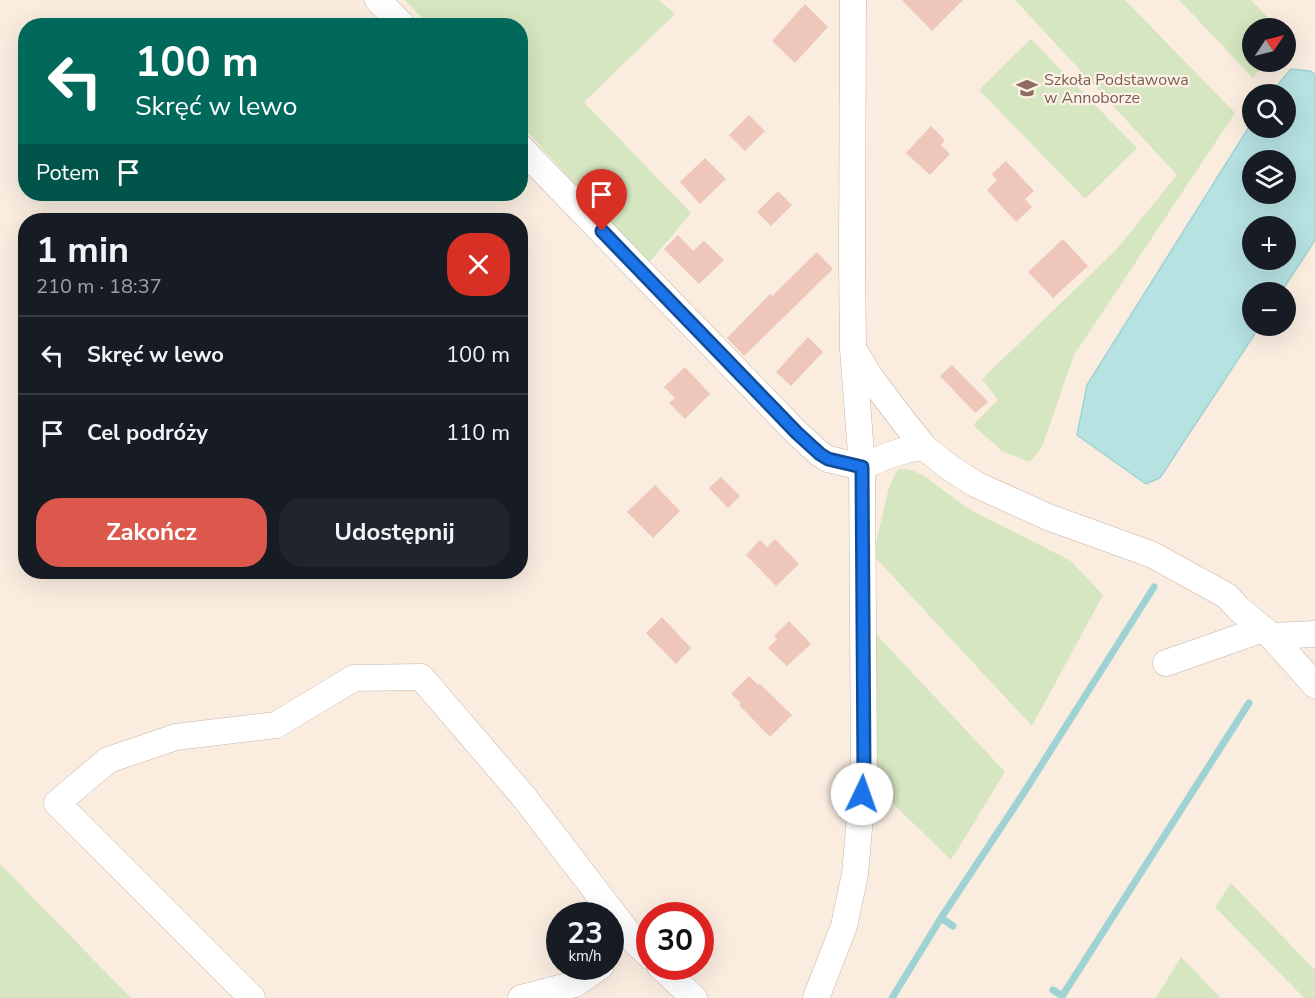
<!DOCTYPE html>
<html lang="pl">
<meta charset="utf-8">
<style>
:root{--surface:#171b24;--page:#20242c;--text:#f1f3f6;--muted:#9ea1a6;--line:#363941;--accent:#dd584c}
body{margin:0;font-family:"Nunito Sans",sans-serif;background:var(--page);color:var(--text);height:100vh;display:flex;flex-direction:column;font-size:22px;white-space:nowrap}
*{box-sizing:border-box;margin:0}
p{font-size:20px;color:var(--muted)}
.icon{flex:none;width:33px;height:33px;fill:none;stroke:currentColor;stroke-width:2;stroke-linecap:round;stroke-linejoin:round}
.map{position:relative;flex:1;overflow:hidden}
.details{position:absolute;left:18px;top:213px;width:510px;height:366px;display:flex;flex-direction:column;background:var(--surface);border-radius:24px;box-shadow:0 6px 24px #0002}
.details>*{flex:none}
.guide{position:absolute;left:18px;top:18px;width:510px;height:183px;border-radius:24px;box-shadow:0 6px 24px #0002;background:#00695c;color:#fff;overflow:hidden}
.needle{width:39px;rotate:55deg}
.controls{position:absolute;left:1242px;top:18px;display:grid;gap:12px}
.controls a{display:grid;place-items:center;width:54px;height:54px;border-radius:50%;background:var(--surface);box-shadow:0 6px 24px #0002;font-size:30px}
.speed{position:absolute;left:546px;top:902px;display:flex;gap:12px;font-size:30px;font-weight:700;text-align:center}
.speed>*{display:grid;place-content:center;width:78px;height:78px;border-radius:50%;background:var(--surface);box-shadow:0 6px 24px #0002;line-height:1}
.speed small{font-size:15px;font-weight:400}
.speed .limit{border:9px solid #d22;background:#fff;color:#111}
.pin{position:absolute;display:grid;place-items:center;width:51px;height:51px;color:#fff;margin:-62px -26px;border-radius:50% 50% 50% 0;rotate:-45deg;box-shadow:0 0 6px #0007}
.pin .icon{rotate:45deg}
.me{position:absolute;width:66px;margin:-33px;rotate:3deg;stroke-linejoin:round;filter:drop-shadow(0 0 4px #0008)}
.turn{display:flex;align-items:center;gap:21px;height:126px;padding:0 18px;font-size:27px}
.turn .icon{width:78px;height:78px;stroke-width:2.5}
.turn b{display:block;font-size:42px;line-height:51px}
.then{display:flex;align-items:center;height:57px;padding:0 18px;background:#0003;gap:12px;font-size:22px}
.round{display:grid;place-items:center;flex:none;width:63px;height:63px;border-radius:24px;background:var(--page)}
.summary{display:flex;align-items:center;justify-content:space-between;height:102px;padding:0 18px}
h1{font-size:36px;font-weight:700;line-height:45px}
.button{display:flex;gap:12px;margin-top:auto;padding:12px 18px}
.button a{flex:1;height:69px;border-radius:24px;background:var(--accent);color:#fff;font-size:24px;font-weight:700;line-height:69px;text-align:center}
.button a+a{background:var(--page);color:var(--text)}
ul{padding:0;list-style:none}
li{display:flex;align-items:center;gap:18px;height:78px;padding:0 18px;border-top:2px solid var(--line)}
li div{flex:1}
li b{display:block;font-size:22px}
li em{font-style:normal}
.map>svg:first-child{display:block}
.green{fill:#d5e6c0}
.water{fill:#b7e2e2;stroke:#9ed2d3;stroke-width:1.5;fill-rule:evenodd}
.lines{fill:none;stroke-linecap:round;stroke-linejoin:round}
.stream{stroke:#9ed2d3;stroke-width:7}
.building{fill:#eec7ba}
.minor-casing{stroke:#c9b3a8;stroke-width:27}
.minor{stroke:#fff;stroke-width:26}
.route-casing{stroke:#114b97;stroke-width:15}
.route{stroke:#1a73e8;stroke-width:10}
.labels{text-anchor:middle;stroke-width:4.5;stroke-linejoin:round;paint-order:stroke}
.education-label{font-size:16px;fill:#785e54;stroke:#fef1e6;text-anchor:start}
</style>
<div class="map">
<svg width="1315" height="998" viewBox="0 0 1315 998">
<rect width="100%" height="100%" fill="#faede0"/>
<g class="green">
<polygon points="405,0 659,0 675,14 584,102 691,213 648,264 521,125 520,26 429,25"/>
<polygon points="1015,0 1125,0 1235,113 1074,355 1042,447 1030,462 1002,451 973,425 998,400 982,379 1116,250 1177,175"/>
<polygon points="1179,0 1251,0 1278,28 1252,28 1252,62 1264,62 1253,78"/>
<polygon points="1031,39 1137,148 1085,199 979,90"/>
<polygon points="898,469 912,470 924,476 969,509 1071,561 1103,595 1032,726 873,555 889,487"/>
<polygon points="875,633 1005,772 951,860 876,787"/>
<polygon points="0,864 131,998 0,998"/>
<polygon points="1231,883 1315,970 1315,998 1304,998 1215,907"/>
<polygon points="1181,957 1221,998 1156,998"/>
</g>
<path class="water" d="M1291,69L1310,71L1315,74V240L1281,292H1252V326H1260L1160,478L1146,484L1077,435L1087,385L1252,122V128H1286V94H1270ZM1286,160V194H1252V160ZM1252,226H1286V260H1252Z"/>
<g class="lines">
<g class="stream">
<polyline points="941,918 953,926"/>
<polyline points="1053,990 1062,996"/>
<polyline points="892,998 941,918 1023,794 1154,587"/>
<polyline points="1061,998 1249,703"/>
</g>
</g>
<g class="building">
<polygon points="902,0 963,0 932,31"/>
<polygon points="805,4 828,27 795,63 772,41"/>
<polygon points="749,115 765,131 745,151 729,135"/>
<polygon points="931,126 945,140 941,145 950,154 930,175 906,153"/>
<polygon points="705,158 726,179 700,204 680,182"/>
<polygon points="1006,161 1034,191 1025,199 1032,207 1016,222 987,190 997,180 992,174"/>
<polygon points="778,191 792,205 771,226 757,212"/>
<polygon points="678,235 693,251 704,241 724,260 699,284 664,249"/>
<polygon points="1063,239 1088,266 1053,298 1028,272"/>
<polygon points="817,252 833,269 744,356 727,338 770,294 772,296"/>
<polygon points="808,337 823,352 791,386 776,372"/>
<polygon points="952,365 988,402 975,413 940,376"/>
<polygon points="685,367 710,394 685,419 669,403 675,398 664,387"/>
<polygon points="721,477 740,496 728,508 709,488"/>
<polygon points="655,485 680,511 653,538 627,512"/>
<polygon points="775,539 799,564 776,586 746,555 760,540 767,547"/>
<polygon points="662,617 691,648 676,664 646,633"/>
<polygon points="789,621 811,644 787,666 768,648 777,639 774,636"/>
<polygon points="749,676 758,685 760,684 792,715 770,737 739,705 741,703 731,694"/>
</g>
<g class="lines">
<defs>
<g id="minor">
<polyline points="378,0 403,26"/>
<polyline points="520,147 797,433 820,454 828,459 862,467 887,456 906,450 924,447"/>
<polyline points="855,352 870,377 905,423 924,447 949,467 975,484 1048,517 1153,555 1227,596 1239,609 1271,636 1315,685"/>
<polyline points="1271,636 1315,634"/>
<polyline points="1166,663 1263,629"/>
<polyline points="660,966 694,998"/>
<polyline points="252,998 57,803 108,760 176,737 276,725 354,678 421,677 524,797 635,942 650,956"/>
<polyline points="521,998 575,984 601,966"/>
<polyline points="816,998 844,926 855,874 864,772 862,467 853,349 852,260 853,0"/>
</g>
</defs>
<use href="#minor" class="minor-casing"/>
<use href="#minor" class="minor"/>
</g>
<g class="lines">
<defs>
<polyline id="route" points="602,231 797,433 820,454 828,459 862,467 864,772 862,794"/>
</defs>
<use href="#route" class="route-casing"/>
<use href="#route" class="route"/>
</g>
<defs>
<symbol id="school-bare" viewBox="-9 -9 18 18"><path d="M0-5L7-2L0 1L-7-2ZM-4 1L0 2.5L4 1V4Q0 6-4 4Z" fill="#8d6e63" stroke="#fef1e6" stroke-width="2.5" paint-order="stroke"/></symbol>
</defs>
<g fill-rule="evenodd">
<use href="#school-bare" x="1012" y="73" width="30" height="30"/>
</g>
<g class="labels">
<g class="education-label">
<text x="1044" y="85">Szkoła Podstawowa<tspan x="1044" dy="18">w Annoborze</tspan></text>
</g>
</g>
</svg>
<div class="controls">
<a><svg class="needle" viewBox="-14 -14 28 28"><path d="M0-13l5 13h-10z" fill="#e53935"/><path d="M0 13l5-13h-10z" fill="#9ea1a6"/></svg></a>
<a><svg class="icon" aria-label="search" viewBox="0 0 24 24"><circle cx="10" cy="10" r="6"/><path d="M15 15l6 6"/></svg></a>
<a><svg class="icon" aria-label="layers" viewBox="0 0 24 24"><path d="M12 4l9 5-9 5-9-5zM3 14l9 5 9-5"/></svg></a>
<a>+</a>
<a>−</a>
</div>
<div class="speed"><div>23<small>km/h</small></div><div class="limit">30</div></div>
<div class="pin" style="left:602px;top:231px;background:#d93025"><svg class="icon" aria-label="arrive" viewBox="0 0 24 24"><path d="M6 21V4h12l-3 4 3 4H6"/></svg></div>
<svg class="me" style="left:862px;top:794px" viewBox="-20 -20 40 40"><circle r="19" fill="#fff"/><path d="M0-13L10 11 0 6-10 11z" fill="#1a73e8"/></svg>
<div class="guide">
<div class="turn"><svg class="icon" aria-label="left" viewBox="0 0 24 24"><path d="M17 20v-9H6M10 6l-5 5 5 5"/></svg><div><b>100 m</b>Skręć w lewo</div></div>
<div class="then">Potem<svg class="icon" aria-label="arrive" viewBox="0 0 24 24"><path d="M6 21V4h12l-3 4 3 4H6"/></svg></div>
</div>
<section class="details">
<div class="summary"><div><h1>1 min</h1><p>210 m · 18:37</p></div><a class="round" style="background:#d93025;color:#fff"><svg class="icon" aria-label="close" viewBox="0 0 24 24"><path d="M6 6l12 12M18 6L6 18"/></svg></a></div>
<ul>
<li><svg class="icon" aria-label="left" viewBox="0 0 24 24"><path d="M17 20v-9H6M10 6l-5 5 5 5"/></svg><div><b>Skręć w lewo</b></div><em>100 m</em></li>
<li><svg class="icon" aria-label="arrive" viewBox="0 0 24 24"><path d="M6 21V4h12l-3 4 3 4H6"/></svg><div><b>Cel podróży</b></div><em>110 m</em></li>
</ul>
<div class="button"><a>Zakończ</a><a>Udostępnij</a></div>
</section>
</div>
